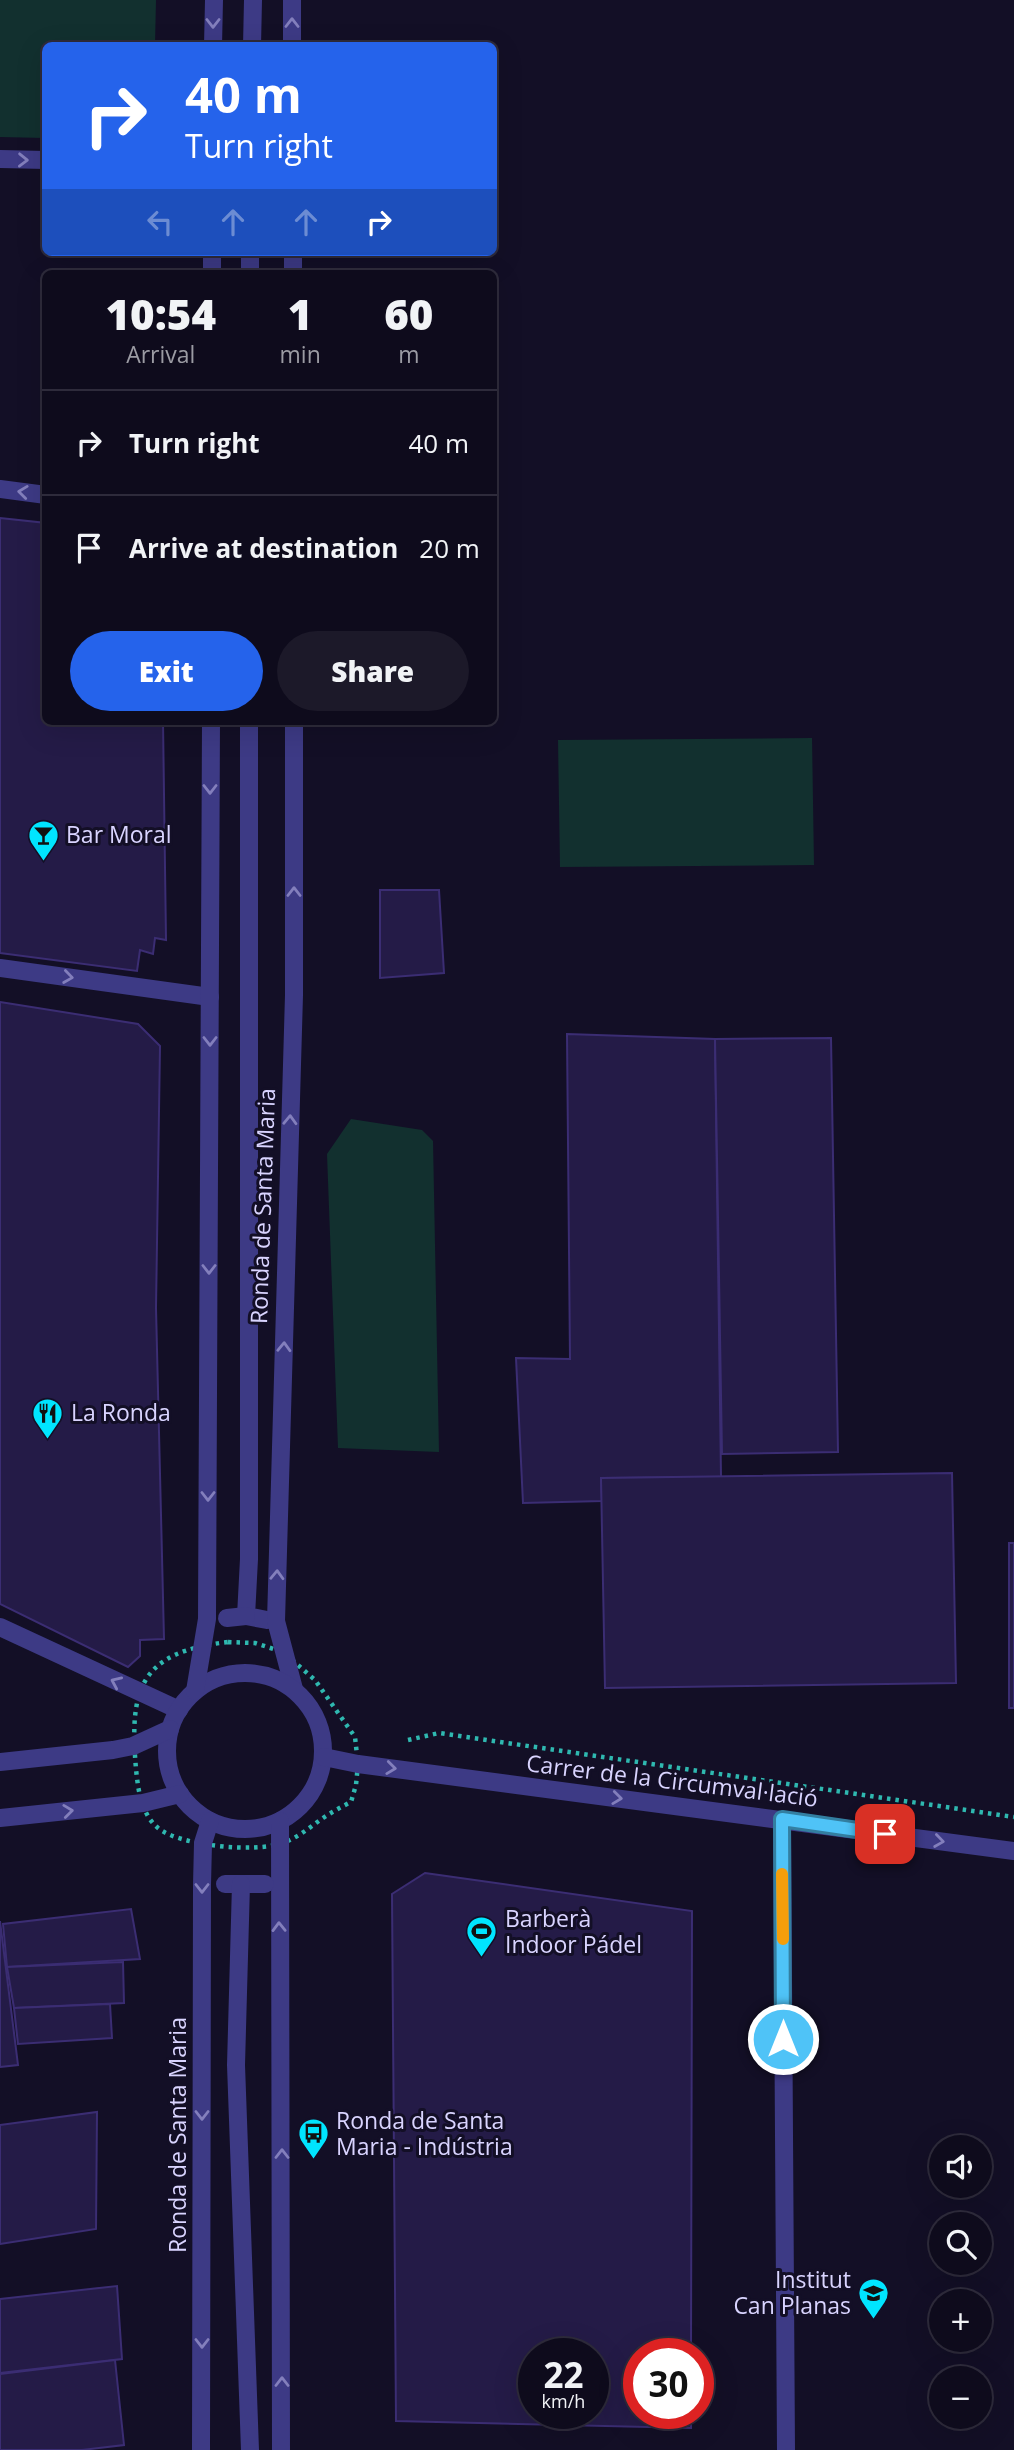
<!DOCTYPE html>
<meta charset="utf-8">
<style>
:root{--surface:#0e0b1c;--page:#1c1929;--text:#f1f3f6;--muted:#9b9ba3;--line:#2e2b3b;--accent:#2563eb}
body{margin:0;font-family:"Open Sans",sans-serif;background:var(--page);color:var(--text);height:100vh;display:flex;flex-direction:column;font-size:26px;white-space:nowrap}
*{box-sizing:border-box;margin:0}
p{font-size:23px;color:var(--muted)}
.icon{flex:none;width:38px;height:38px;fill:none;stroke:currentColor;stroke-width:2;stroke-linecap:round;stroke-linejoin:round}
.map{position:relative;flex:1;overflow:hidden}
.drawer{position:absolute;left:42px;top:270px;width:455px;height:455px;display:flex;flex-direction:column;background:var(--surface);border-radius:10px;box-shadow:0 7px 28px #0002,0 0 0 2px var(--line)}
.drawer>*{flex:none}
.hud{position:absolute;left:42px;top:42px;width:455px;height:214px;border-radius:10px;box-shadow:0 7px 28px #0002,0 0 0 2px var(--line);background:#2563eb;color:#fff;overflow:hidden}
.tools{position:absolute;left:929px;top:2135px;display:grid;gap:14px}
.tools a{display:grid;place-items:center;width:63px;height:63px;border-radius:50%;background:var(--surface);box-shadow:0 7px 28px #0002,0 0 0 2px var(--line);font-size:35px}
.speed{position:absolute;left:518px;top:2338px;display:flex;gap:14px;font-size:35px;font-weight:700;text-align:center}
.speed>*{display:grid;place-content:center;width:91px;height:91px;border-radius:50%;background:var(--surface);box-shadow:0 7px 28px #0002,0 0 0 2px var(--line);line-height:1}
.speed small{font-size:18px;font-weight:400}
.speed .limit{border:10px solid #d22;background:#fff;color:#111}
.pin{position:absolute;display:grid;place-items:center;width:60px;height:60px;color:#fff;margin:-30px;border-radius:14px;box-shadow:0 4px 10px #0006}
.me{position:absolute;width:77px;margin:-38px;rotate:0deg;stroke-linejoin:round;filter:drop-shadow(0 0 5px #0008)}
.turn{display:flex;align-items:center;gap:24px;height:147px;padding:0 28px;font-size:32px}
.turn .icon{width:91px;height:91px;stroke-width:2.5}
.turn b{display:block;font-size:49px;line-height:60px}
.lanes{display:flex;align-items:center;height:66px;padding:0 28px;background:#0003;justify-content:center;gap:35px;direction:ltr}
.lanes .off{opacity:.35}
.eta{display:flex;justify-content:space-evenly;align-items:center;height:119px;text-align:center}
.eta b{font-size:42px;font-weight:800;line-height:49px}
.primary-button{display:flex;gap:14px;margin-top:auto;padding:14px 28px}
.primary-button a{flex:1;height:80px;border-radius:42px;background:var(--accent);color:#fff;font-size:28px;font-weight:800;line-height:80px;text-align:center}
.primary-button a+a{background:var(--page);color:var(--text)}
ul{padding:0;list-style:none}
li{display:flex;align-items:center;gap:21px;height:105px;padding:0 28px;border-top:2px solid var(--line)}
li div{flex:1}
li b{display:block;font-size:26px}
li em{font-style:normal}
.map>svg:first-child{display:block}
.green{fill:#12302f}
.building{fill:#241b47;stroke:#3b2d73;stroke-width:2;fill-rule:evenodd}
.lines{fill:none;stroke-linecap:round;stroke-linejoin:round}
.path{stroke:#2fb8b0;stroke-width:4.5;stroke-dasharray:3.5 5;stroke-linecap:butt}
.minor{stroke:#3d3a85;stroke-width:18}
.oneway{stroke:#837fbc}
.route-casing{stroke:#337fa1;stroke-width:18}
.route{stroke:#4fc3f7;stroke-width:12}
.slow{stroke:#f59e0b;stroke-width:12}
.labels{text-anchor:middle;stroke-width:6;stroke-linejoin:round;paint-order:stroke}
.poi-label{font-size:23px;fill:#d9d4ff;stroke:#130f26;text-anchor:start}
.street-label{font-size:23px;fill:#d9d4ff;stroke:#130f26}
</style>
<div class="map">
<svg width="1014" height="2450" viewBox="0 0 1014 2450">
<rect width="100%" height="100%" fill="#130f26"/>
<g class="green">
<polygon points="0,0 156,0 155,45 46,46 45,138 0,137"/>
<polygon points="812,738 814,865 560,867 558,740"/>
<polygon points="351,1119 422,1130 433,1141 439,1452 338,1448 327,1154"/>
</g>
<g class="building">
<polygon points="0,518 46,523 46,721 163,721 166,940 155,938 153,954 140,950 137,971 0,953"/>
<polygon points="380,890 439,890 444,973 380,978"/>
<polygon points="0,1002 138,1024 160,1046 156,1308 164,1639 140,1640 140,1656 128,1667 0,1604"/>
<polygon points="567,1034 715,1039 721,1477 601,1478 602,1501 523,1503 516,1358 570,1359"/>
<polygon points="831,1038 838,1452 722,1454 715,1039"/>
<polygon points="952,1473 956,1683 605,1688 601,1478"/>
<rect x="1009" y="1543" width="5" height="165"/>
<path d="M425,1873L692,1911L691,2354H639V2413H691V2428L396,2421L392,1894ZM534,2354H593V2413H534Z"/>
<polygon points="131,1909 140,1959 7,1967 3,1924"/>
<polygon points="0,1921 18,2065 0,2067"/>
<polygon points="123,1962 124,2003 14,2008 7,1967"/>
<polygon points="110,2004 112,2038 18,2044 14,2008"/>
<polygon points="97,2112 96,2229 0,2244 0,2125"/>
<polygon points="117,2286 122,2359 0,2373 0,2299"/>
<polygon points="115,2360 124,2445 82,2450 0,2450 0,2374"/>
</g>
<g class="lines">
<g class="path">
<path d="M228,1642L255,1643L283,1652L315,1680L355,1737L358,1764L356,1785L351,1802C341,1807 332,1812 323,1818C310,1827 298,1838 282,1843C256,1853 180,1846 158,1828C141,1814 138,1789 136,1769C129,1688 140,1652 228,1642Z"/>
<polyline points="408,1740 439,1733 1014,1817"/>
</g>
<g class="minor">
<polyline points="292,0 292,46"/>
<polyline points="213,46 214,0"/>
<polyline points="252,46 253,0"/>
<polyline points="0,159 46,160"/>
<polyline points="293,252 293,273"/>
<polyline points="212,273 212,252"/>
<polyline points="250,273 250,252"/>
<polyline points="0,489 46,495"/>
<polyline points="249,721 249,1559 246,1616 267,1620"/>
<polyline points="294,721 294,995 276,1621 294,1689"/>
<polyline points="0,968 210,997"/>
<polyline points="227,1618 246,1616"/>
<polyline points="0,1627 179,1710"/>
<circle cx="245" cy="1751" r="78"/>
<polyline points="195,1691 207,1619 211,721"/>
<polyline points="324,1757 358,1764 1014,1851"/>
<polyline points="0,1762 113,1750 133,1746 170,1729"/>
<polyline points="0,1818 143,1803 180,1794"/>
<polyline points="782,1820 786,2450"/>
<polyline points="280,1821 281,2450"/>
<polyline points="225,1884 265,1884"/>
<polyline points="241,1884 236,2065 250,2450"/>
<polyline points="201,2450 202,1885 203,1843 210,1821"/>
</g>
</g>
<defs><path id="oneway-chevron" d="M-2-3.5L2.5 0L-2 3.5" fill="none" stroke-width="1.6" stroke-linecap="round" stroke-linejoin="round" transform="scale(1.75)"/></defs>
<g class="oneway">
<use href="#oneway-chevron" transform="translate(213 23) rotate(90)"/>
<use href="#oneway-chevron" transform="translate(292 23) rotate(-90)"/>
<use href="#oneway-chevron" transform="translate(23 160) rotate(1)"/>
<use href="#oneway-chevron" transform="translate(23 492) rotate(-173)"/>
<use href="#oneway-chevron" transform="translate(210 789) rotate(90)"/>
<use href="#oneway-chevron" transform="translate(294 892) rotate(-90)"/>
<use href="#oneway-chevron" transform="translate(68 977) rotate(8)"/>
<use href="#oneway-chevron" transform="translate(210 1041) rotate(90)"/>
<use href="#oneway-chevron" transform="translate(290 1120) rotate(-88)"/>
<use href="#oneway-chevron" transform="translate(209 1269) rotate(90)"/>
<use href="#oneway-chevron" transform="translate(284 1347) rotate(-88)"/>
<use href="#oneway-chevron" transform="translate(208 1496) rotate(90)"/>
<use href="#oneway-chevron" transform="translate(277 1575) rotate(-88)"/>
<use href="#oneway-chevron" transform="translate(116 1682) rotate(-156)"/>
<use href="#oneway-chevron" transform="translate(391 1768) rotate(7)"/>
<use href="#oneway-chevron" transform="translate(617 1798) rotate(7)"/>
<use href="#oneway-chevron" transform="translate(68 1811) rotate(-7)"/>
<use href="#oneway-chevron" transform="translate(939 1841) rotate(8)"/>
<use href="#oneway-chevron" transform="translate(202 1888) rotate(90)"/>
<use href="#oneway-chevron" transform="translate(279 1927) rotate(-91)"/>
<use href="#oneway-chevron" transform="translate(202 2115) rotate(90)"/>
<use href="#oneway-chevron" transform="translate(282 2154) rotate(-90)"/>
<use href="#oneway-chevron" transform="translate(202 2343) rotate(90)"/>
<use href="#oneway-chevron" transform="translate(282 2382) rotate(-90)"/>
</g>
<g class="lines">
<defs>
<polyline id="route" points="783,2039 782,1819 885,1834"/>
</defs>
<use href="#route" class="route-casing"/>
<use href="#route" class="route"/>
<polyline class="slow" points="782,1874 783,1939"/>
</g>
<defs>
<symbol id="bar-pin" viewBox="-11 -11 22 30"><path d="M0 17L-7.5 6A9.5 9.5 0 1 1 7.5 6Z" fill="#00e5ff" stroke="#130f26"/><path d="M-6-5H6L.8 .8V4.5H3.5V6h-7V4.5H-.8V.8Z" fill="#111"/></symbol>
<symbol id="restaurant-pin" viewBox="-11 -11 22 30"><path d="M0 17L-7.5 6A9.5 9.5 0 1 1 7.5 6Z" fill="#00e5ff" stroke="#130f26"/><path d="M-5-6h1v4h1v-4h1v4h1v-4h1v5L-1.5 .5V6h-2V.5L-5-1ZM5-6V6H3V1.5H1.5Q1.5-4 5-6Z" fill="#111"/></symbol>
<symbol id="stadium-pin" viewBox="-11 -11 22 30"><path d="M0 17L-7.5 6A9.5 9.5 0 1 1 7.5 6Z" fill="#00e5ff" stroke="#130f26"/><path d="M0-5a6.5 5 0 1 0 0 10a6.5 5 0 1 0 0-10ZM-3.5-1.8h7v3.6h-7Z" fill="#111"/></symbol>
<symbol id="bus-pin" viewBox="-11 -11 22 30"><path d="M0 17L-7.5 6A9.5 9.5 0 1 1 7.5 6Z" fill="#00e5ff" stroke="#130f26"/><path d="M-5-6H5V4H4V6H2V4H-2V6H-4V4H-5ZM-3.5-4V0h7V-4ZM-3.5 1.2v1.5H-2V1.2ZM2 1.2v1.5H3.5V1.2Z" fill="#111"/></symbol>
<symbol id="school-pin" viewBox="-11 -11 22 30"><path d="M0 17L-7.5 6A9.5 9.5 0 1 1 7.5 6Z" fill="#00e5ff" stroke="#130f26"/><path d="M0-5L7-2L0 1L-7-2ZM-4 1L0 2.5L4 1V4Q0 6-4 4Z" fill="#111"/></symbol>
</defs>
<g fill-rule="evenodd">
<use href="#bar-pin" x="26" y="818" width="35" height="47"/>
<use href="#restaurant-pin" x="30" y="1396" width="35" height="47"/>
<use href="#stadium-pin" x="464" y="1914" width="35" height="47"/>
<use href="#bus-pin" x="296" y="2116" width="35" height="47"/>
<use href="#school-pin" x="856" y="2276" width="35" height="47"/>
</g>
<g class="labels">
<g class="poi-label">
<text x="66" y="843">Bar Moral</text>
<text x="71" y="1421">La Ronda</text>
<text x="505" y="1927">Barberà<tspan x="505" dy="26">Indoor Pádel</tspan></text>
<text x="336" y="2129">Ronda de Santa<tspan x="336" dy="26">Maria - Indústria</tspan></text>
<text x="851" y="2288" text-anchor="end">Institut<tspan x="851" dy="26">Can Planas</tspan></text>
</g>
<g class="street-label">
<text transform="translate(263 1206) rotate(-88)" y="8">Ronda de Santa Maria</text>
<text transform="translate(672 1781) rotate(7)" y="8">Carrer de la Circumval·lació</text>
<text transform="translate(178 2135) rotate(-90)" y="8">Ronda de Santa Maria</text>
</g>
</g>
</svg>
<div class="tools">
<a><svg class="icon" aria-label="sound" viewBox="0 0 24 24"><path d="M4 9h4l5-4v14l-5-4H4zM17 9q2 3 0 6"/></svg></a>
<a><svg class="icon" aria-label="search" viewBox="0 0 24 24"><circle cx="10" cy="10" r="6"/><path d="M15 15l6 6"/></svg></a>
<a>+</a>
<a>−</a>
</div>
<div class="speed"><div>22<small>km/h</small></div><div class="limit">30</div></div>
<div class="pin" style="left:885px;top:1834px;background:#d93025"><svg class="icon" aria-label="arrive" viewBox="0 0 24 24"><path d="M6 21V4h12l-3 4 3 4H6"/></svg></div>
<svg class="me" style="left:783px;top:2039px" viewBox="-20 -20 40 40"><circle r="17" fill="#4fc3f7" stroke="#fff" stroke-width="3"/><path d="M0-11L8 9 0 5-8 9z" fill="#fff"/></svg>
<div class="hud">
<div class="turn"><svg class="icon" aria-label="right" viewBox="0 0 24 24"><path d="M7 20v-9h11M14 6l5 5-5 5"/></svg><div><b>40 m</b>Turn right</div></div>
<div class="lanes"><svg class="icon off" aria-label="left" viewBox="0 0 24 24"><path d="M17 20v-9H6M10 6l-5 5 5 5"/></svg><svg class="icon off" aria-label="ahead" viewBox="0 0 24 24"><path d="M12 20V5M6 11l6-6 6 6"/></svg><svg class="icon off" aria-label="ahead" viewBox="0 0 24 24"><path d="M12 20V5M6 11l6-6 6 6"/></svg><svg class="icon" aria-label="right" viewBox="0 0 24 24"><path d="M7 20v-9h11M14 6l5 5-5 5"/></svg></div>
</div>
<section class="drawer">
<div class="eta">
<div><b>10:54</b><p>Arrival</p></div>
<div><b>1</b><p>min</p></div>
<div><b>60</b><p>m</p></div>
</div>
<ul>
<li><svg class="icon" aria-label="right" viewBox="0 0 24 24"><path d="M7 20v-9h11M14 6l5 5-5 5"/></svg><div><b>Turn right</b></div><em>40 m</em></li>
<li><svg class="icon" aria-label="arrive" viewBox="0 0 24 24"><path d="M6 21V4h12l-3 4 3 4H6"/></svg><div><b>Arrive at destination</b></div><em>20 m</em></li>
</ul>
<div class="primary-button"><a>Exit</a><a>Share</a></div>
</section>
</div>
